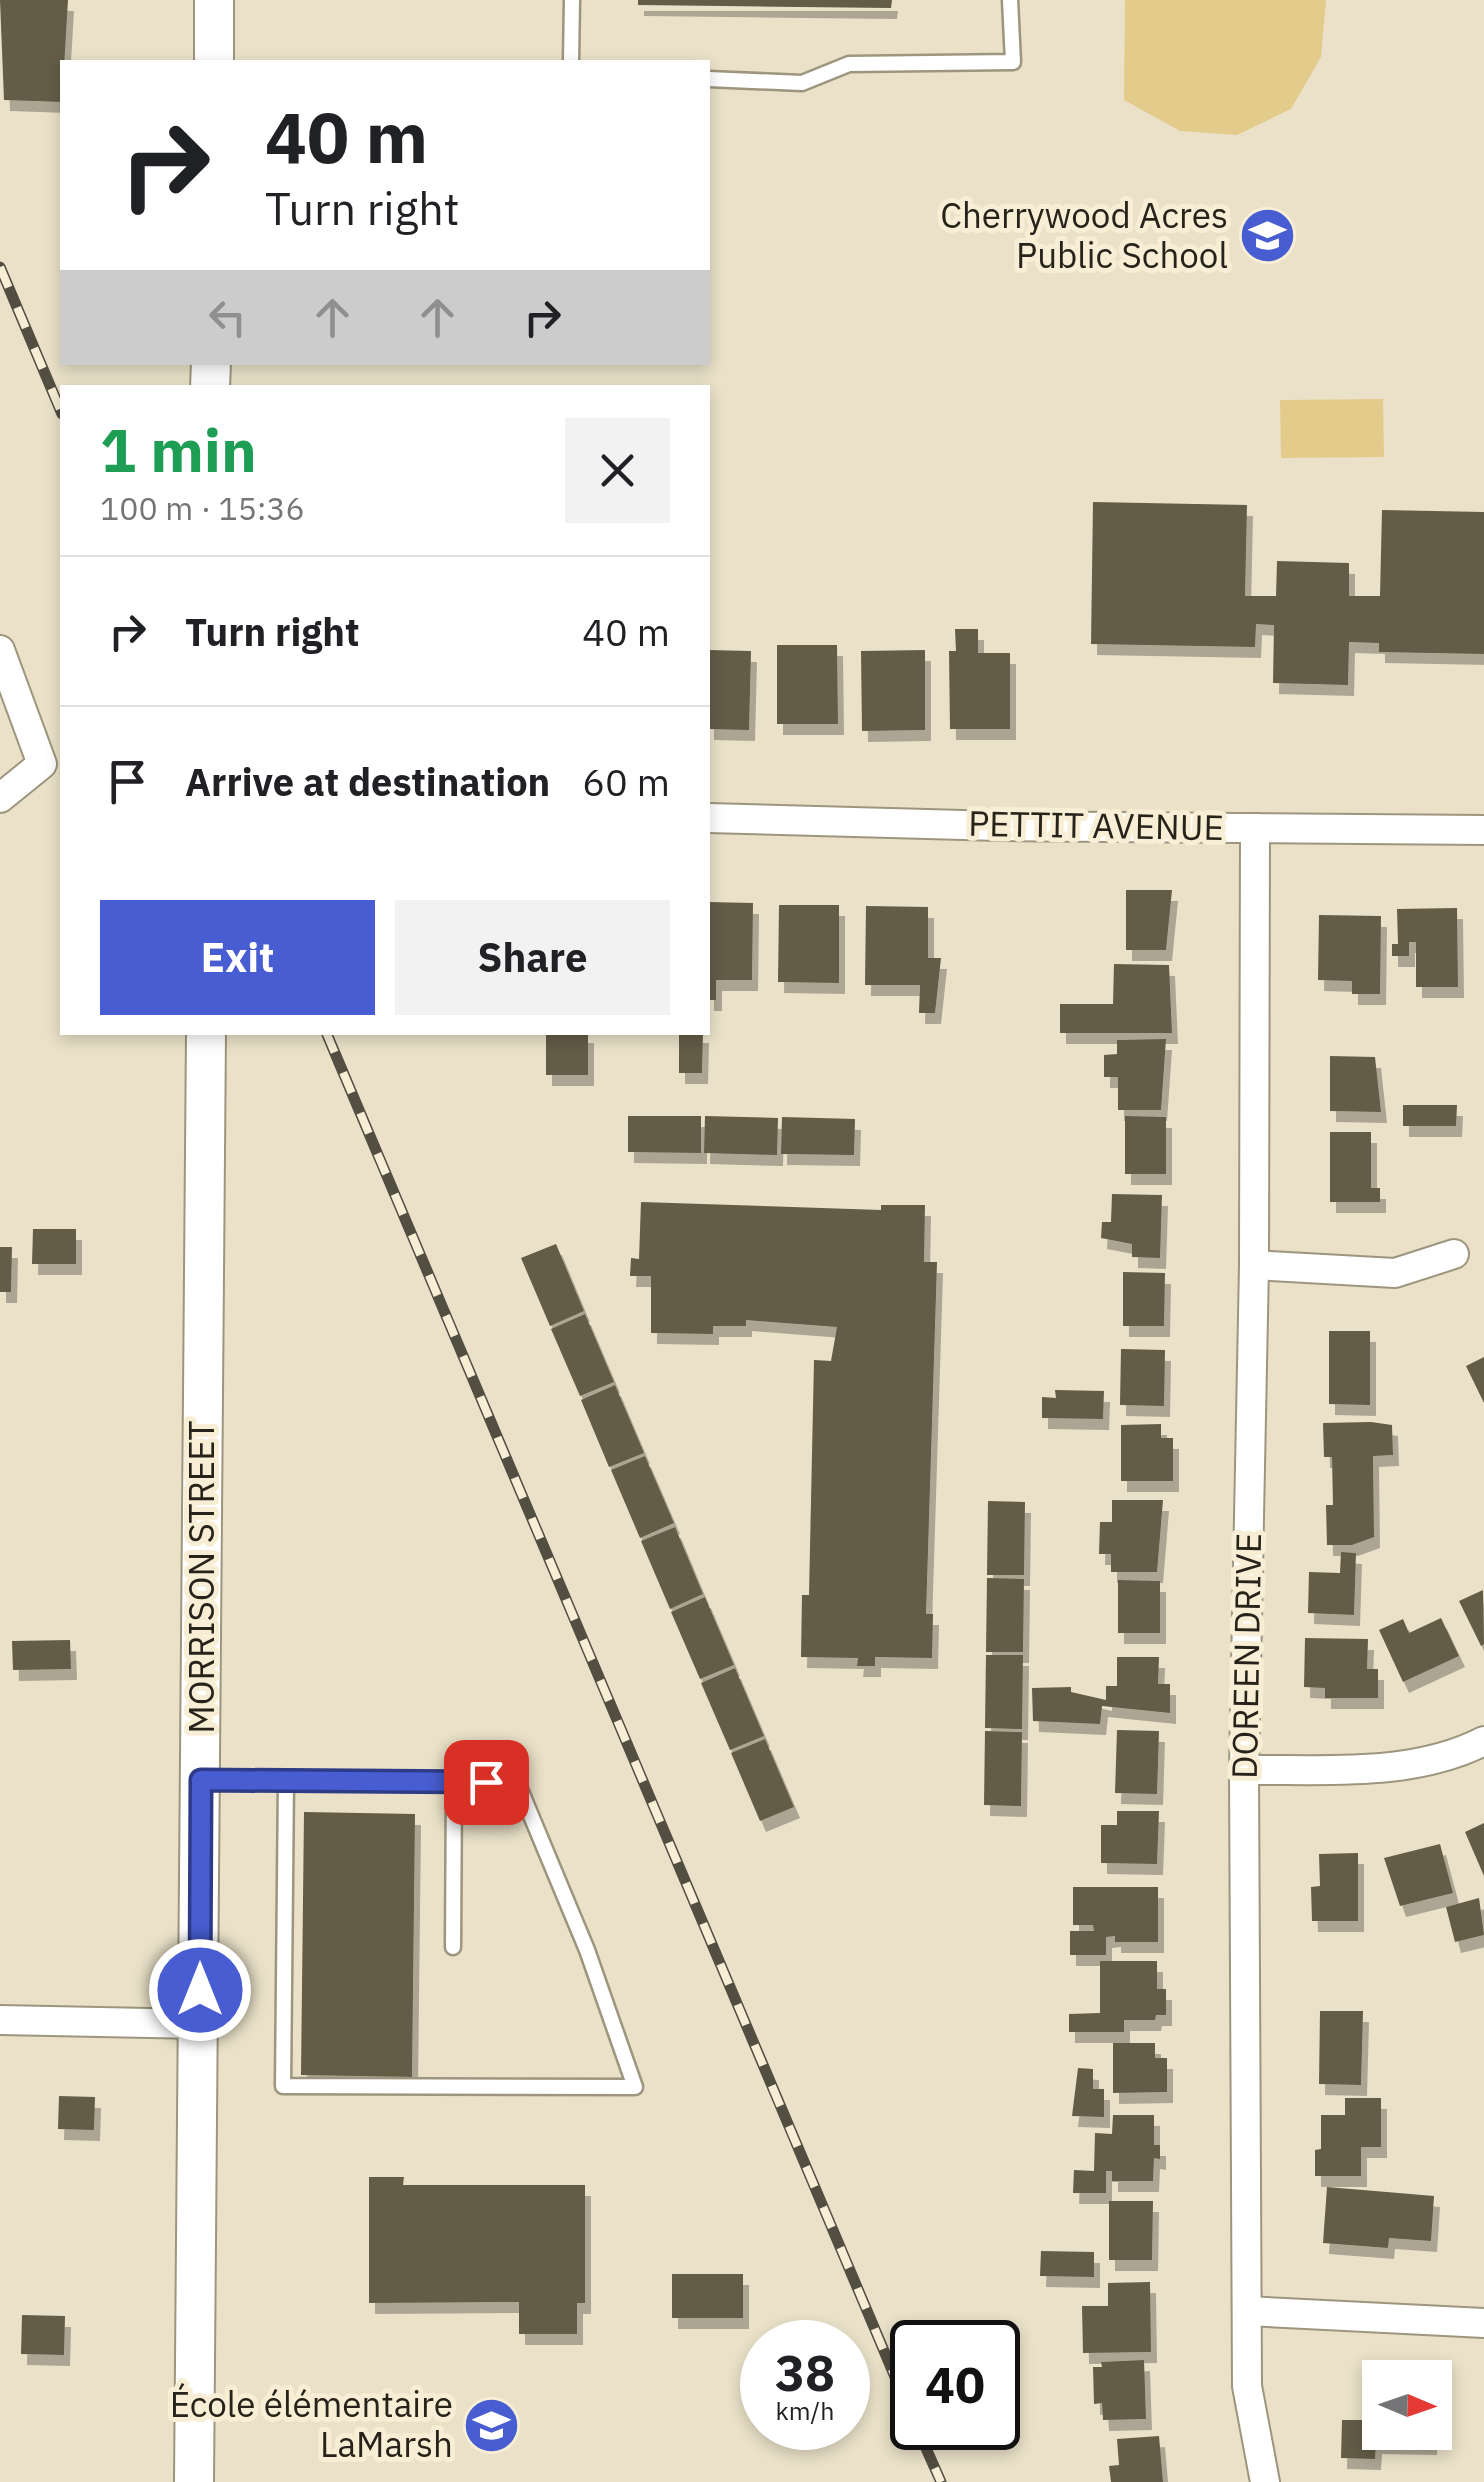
<!DOCTYPE html>
<meta charset="utf-8">
<style>
:root{--surface:#fff;--page:#f2f2f2;--text:#202124;--muted:#757577;--line:#e0e0e0;--accent:#475dd1}
body{margin:0;font-family:"IBM Plex Sans",sans-serif;background:var(--page);color:var(--text);height:100vh;display:flex;flex-direction:column;font-size:38px;white-space:nowrap}
*{box-sizing:border-box;margin:0}
p{font-size:32px;color:var(--muted)}
.icon{flex:none;width:55px;height:55px;fill:none;stroke:currentColor;stroke-width:2;stroke-linecap:round;stroke-linejoin:round}
.map{position:relative;flex:1;overflow:hidden}
.side{position:absolute;left:60px;top:385px;width:650px;height:650px;display:flex;flex-direction:column;background:var(--surface);border-radius:0px;box-shadow:0 5px 15px #0003}
.side>*{flex:none}
.banner{position:absolute;left:60px;top:60px;width:650px;height:305px;border-radius:0px;box-shadow:0 5px 15px #0003;background:#fff;color:var(--text);overflow:hidden}
.needle{width:65px;rotate:92deg}
.controls{position:absolute;left:1362px;top:2360px;display:grid;gap:20px}
.controls a{display:grid;place-items:center;width:90px;height:90px;border-radius:0px;background:var(--surface);box-shadow:0 5px 15px #0003;font-size:50px}
.speed{position:absolute;left:740px;top:2320px;display:flex;gap:20px;font-size:50px;font-weight:700;text-align:center}
.speed>*{display:grid;place-content:center;width:130px;height:130px;border-radius:50%;background:var(--surface);box-shadow:0 5px 15px #0003;line-height:1}
.speed small{font-size:25px;font-weight:400}
.speed .limit{border:5px solid #111;border-radius:15px;background:#fff;color:#111}
.pin{position:absolute;display:grid;place-items:center;width:85px;height:85px;color:#fff;margin:-42px;border-radius:20px;box-shadow:0 5px 15px #0006}
.me{position:absolute;width:110px;margin:-55px;rotate:0deg;stroke-linejoin:round;filter:drop-shadow(0 0 8px #0008)}
.turn{display:flex;align-items:center;gap:35px;height:210px;padding:0 40px;font-size:45px}
.turn .icon{width:130px;height:130px;stroke-width:2.5}
.turn b{display:block;font-size:70px;line-height:85px}
.lanes{display:flex;align-items:center;height:95px;padding:0 40px;background:#0003;justify-content:center;gap:50px;direction:ltr}
.lanes .off{opacity:.35}
.round{display:grid;place-items:center;flex:none;width:105px;height:105px;border-radius:0px;background:var(--page)}
.head{display:flex;align-items:center;justify-content:space-between;height:170px;padding:0 40px}
h1{font-size:60px;font-weight:700;line-height:75px;color:#1e9e55}
.action{display:flex;gap:20px;margin-top:auto;padding:20px 40px}
.action a{flex:1;height:115px;border-radius:0px;background:var(--accent);color:#fff;font-size:40px;font-weight:700;line-height:115px;text-align:center}
.action a+a{background:var(--page);color:var(--text)}
ul{padding:0;list-style:none}
li{display:flex;align-items:center;gap:30px;height:150px;padding:0 40px;border-top:2px solid var(--line)}
li div{flex:1}
li b{display:block;font-size:38px}
li em{font-style:normal}
.map>svg:first-child{display:block}
.pitch{fill:#e2cb8b}
.building{fill:#645c46;filter:url(#shadow)}
.lines{fill:none;stroke-linecap:round;stroke-linejoin:round}
.lane-casing{stroke:#9d957d;stroke-width:19}
.street-casing{stroke:#9d957d;stroke-width:32}
.secondary-casing{stroke:#9d957d;stroke-width:42}
.lane{stroke:#fff;stroke-width:14}
.street{stroke:#fff;stroke-width:28}
.secondary{stroke:#fff;stroke-width:38}
.rail-casing{stroke:#534e42;stroke-width:11}
.rail{stroke:#f7eed5;stroke-width:8;stroke-dasharray:22;stroke-linecap:butt}
.route-casing{stroke:#2e3c88;stroke-width:25}
.route{stroke:#475dd1;stroke-width:18}
.labels{text-anchor:middle;stroke-width:10;stroke-linejoin:round;paint-order:stroke}
.poi-label{font-size:35px;fill:#27231a;stroke:#f7eed5;text-anchor:end}
.street-label{font-size:35px;fill:#27231a;stroke:#f7eed5}
</style>
<div class="map">
<svg width="1484" height="2482" viewBox="0 0 1484 2482">
<defs>
<filter id="shadow"><feDropShadow dx="6" dy="11" stdDeviation="0" flood-color="#0004"/></filter>
</defs>
<rect width="100%" height="100%" fill="#eae1c8"/>
<g class="pitch">
<polygon points="1125,0 1326,0 1321,57 1291,109 1237,135 1180,131 1124,100"/>
<polygon points="1383,399 1384,457 1281,458 1280,400"/>
</g>
<g class="building">
<polygon points="0,0 68,0 62,102 4,100"/>
<polygon points="638,0 892,0 891,8 638,5"/>
<polygon points="1093,502 1247,505 1245,596 1276,596 1277,561 1349,563 1349,596 1380,596 1382,510 1484,512 1484,654 1379,652 1379,643 1349,642 1348,685 1273,683 1274,625 1256,624 1255,647 1091,644"/>
<polygon points="955,629 978,629 978,653 1010,653 1010,729 950,729 949,651 956,651"/>
<polygon points="777,645 837,645 838,724 777,724"/>
<polygon points="708,650 751,651 749,730 708,729"/>
<polygon points="925,650 925,730 862,731 861,651"/>
<polygon points="1126,890 1172,890 1166,950 1126,950"/>
<polygon points="708,902 753,903 752,980 716,980 716,1000 708,1000"/>
<polygon points="779,905 839,905 839,983 778,982"/>
<polygon points="866,906 928,907 928,958 941,958 935,1013 919,1013 920,985 865,985"/>
<polygon points="1457,908 1458,987 1416,987 1416,942 1409,942 1409,956 1392,956 1392,944 1398,944 1397,909"/>
<polygon points="1319,915 1381,916 1380,994 1352,994 1352,981 1318,980"/>
<polygon points="1114,964 1169,965 1172,1033 1060,1033 1060,1004 1113,1004"/>
<rect x="546" y="1032" width="42" height="43"/>
<polygon points="679,1032 703,1032 702,1073 679,1073"/>
<polygon points="1166,1039 1161,1110 1118,1110 1118,1077 1104,1077 1104,1055 1117,1054 1117,1040"/>
<polygon points="1330,1056 1375,1057 1381,1112 1330,1111"/>
<polygon points="1403,1105 1457,1105 1456,1126 1403,1126"/>
<polygon points="628,1116 701,1116 701,1153 628,1152"/>
<polygon points="705,1116 778,1118 777,1155 704,1153"/>
<polygon points="1125,1116 1166,1117 1166,1174 1125,1174"/>
<polygon points="782,1117 855,1119 854,1155 781,1154"/>
<polygon points="1330,1132 1371,1132 1371,1188 1380,1188 1380,1202 1330,1202"/>
<polygon points="1112,1194 1162,1195 1160,1258 1132,1257 1132,1244 1101,1238 1102,1222 1111,1222"/>
<polygon points="641,1202 881,1210 881,1205 925,1205 924,1262 937,1262 926,1614 933,1614 932,1658 875,1657 875,1666 857,1666 858,1658 801,1657 802,1595 809,1595 814,1360 831,1361 837,1327 746,1320 746,1326 713,1326 713,1334 651,1333 651,1276 630,1276 631,1258 639,1259"/>
<polygon points="33,1229 76,1229 76,1264 32,1264"/>
<polygon points="556,1244 584,1311 550,1326 521,1258"/>
<polygon points="0,1247 12,1247 11,1292 0,1292"/>
<polygon points="1123,1272 1165,1273 1164,1326 1123,1326"/>
<polygon points="585,1314 614,1382 580,1396 551,1329"/>
<polygon points="1329,1331 1370,1331 1370,1405 1329,1404"/>
<polygon points="1121,1349 1165,1350 1164,1406 1120,1405"/>
<polygon points="1484,1357 1484,1403 1466,1366"/>
<polygon points="615,1385 644,1453 609,1467 581,1400"/>
<polygon points="1055,1390 1104,1391 1103,1419 1042,1418 1042,1397 1056,1398"/>
<polygon points="1371,1422 1392,1425 1393,1455 1373,1456 1374,1537 1352,1545 1327,1545 1326,1505 1333,1505 1332,1457 1324,1457 1323,1423"/>
<polygon points="1161,1424 1161,1438 1173,1438 1173,1481 1121,1481 1121,1425"/>
<polygon points="645,1456 674,1523 640,1538 611,1470"/>
<polygon points="1112,1500 1163,1500 1157,1572 1111,1572 1111,1554 1099,1554 1100,1522 1112,1522"/>
<polygon points="988,1501 1025,1502 1024,1575 987,1575"/>
<polygon points="675,1527 703,1594 670,1609 641,1541"/>
<polygon points="1341,1552 1356,1553 1354,1615 1308,1613 1309,1572 1340,1573"/>
<polygon points="987,1578 1024,1579 1023,1652 986,1652"/>
<polygon points="1118,1580 1160,1581 1160,1633 1118,1633"/>
<polygon points="1483,1590 1484,1644 1481,1646 1459,1601"/>
<polygon points="705,1597 734,1665 700,1679 671,1612"/>
<polygon points="1441,1618 1459,1656 1403,1682 1379,1630 1403,1619 1409,1633"/>
<polygon points="1305,1638 1368,1639 1367,1669 1378,1669 1378,1698 1325,1698 1325,1688 1304,1687"/>
<polygon points="70,1640 71,1669 13,1670 12,1641"/>
<polygon points="986,1655 1023,1655 1022,1729 985,1728"/>
<polygon points="1117,1657 1159,1657 1158,1684 1170,1684 1170,1713 1102,1706 1100,1724 1033,1721 1032,1688 1071,1687 1071,1692 1106,1700 1106,1686 1117,1686"/>
<polygon points="735,1668 764,1736 730,1750 701,1683"/>
<polygon points="1117,1730 1159,1731 1157,1794 1115,1793"/>
<polygon points="985,1731 1022,1732 1021,1806 984,1805"/>
<polygon points="765,1739 794,1807 760,1821 731,1753"/>
<polygon points="1117,1811 1159,1811 1157,1864 1101,1863 1101,1825 1117,1825"/>
<polygon points="304,1812 415,1814 412,2077 301,2075"/>
<polygon points="1484,1823 1484,1876 1465,1832"/>
<polygon points="1440,1844 1453,1893 1400,1906 1384,1858"/>
<polygon points="1358,1853 1358,1921 1312,1921 1311,1887 1320,1886 1319,1854"/>
<polygon points="1073,1887 1158,1887 1158,1942 1115,1942 1115,1936 1106,1937 1106,1955 1070,1955 1070,1931 1094,1931 1093,1925 1073,1925"/>
<polygon points="1479,1898 1484,1935 1455,1942 1446,1907"/>
<polygon points="1100,1961 1157,1961 1157,1989 1166,1989 1166,2015 1156,2015 1155,2020 1124,2020 1124,2032 1069,2032 1069,2014 1100,2013"/>
<polygon points="1320,2011 1363,2011 1361,2085 1319,2084"/>
<polygon points="1113,2043 1155,2043 1155,2058 1167,2058 1167,2092 1113,2093"/>
<polygon points="1078,2068 1093,2069 1093,2089 1104,2089 1104,2117 1072,2116"/>
<polygon points="59,2096 95,2097 94,2130 58,2129"/>
<polygon points="1345,2098 1381,2098 1381,2147 1361,2147 1361,2176 1315,2176 1315,2150 1321,2149 1321,2115 1345,2115"/>
<polygon points="1113,2115 1154,2115 1154,2145 1160,2145 1160,2159 1154,2158 1153,2181 1112,2181 1112,2171 1106,2171 1106,2193 1073,2193 1074,2170 1094,2171 1095,2133 1112,2134"/>
<polygon points="369,2177 404,2177 403,2185 585,2185 585,2303 577,2303 577,2334 519,2334 519,2302 369,2303"/>
<polygon points="1327,2187 1434,2196 1431,2241 1389,2238 1388,2248 1323,2243"/>
<polygon points="1109,2201 1153,2201 1152,2260 1109,2260"/>
<polygon points="1041,2251 1094,2252 1094,2277 1040,2276"/>
<rect x="672" y="2274" width="71" height="44"/>
<polygon points="1150,2282 1151,2352 1083,2353 1082,2306 1108,2306 1108,2283"/>
<polygon points="22,2315 65,2316 64,2355 21,2354"/>
<polygon points="1144,2360 1146,2419 1103,2420 1102,2403 1094,2404 1093,2367 1102,2367 1101,2362"/>
<polygon points="1373,2397 1380,2398 1380,2432 1431,2432 1431,2444 1376,2443 1375,2459 1341,2458 1342,2420 1373,2420"/>
<polygon points="1159,2436 1163,2482 1111,2482 1109,2466 1119,2465 1117,2439"/>
</g>
<g class="lines">
<defs>
<g id="lane">
<polyline points="571,62 572,0"/>
<polyline points="708,79 802,83 849,64 1013,62 1010,0"/>
<polyline points="286,1780 283,2086 635,2087 587,1950 517,1782 454,1782"/>
<polyline points="202,1781 454,1782 453,1947"/>
</g>
<g id="street">
<polyline points="0,650 42,764 0,798"/>
<polyline points="708,818 1000,826 1484,830"/>
<polyline points="1255,828 1254,1265 1244,1770 1247,2386 1265,2482"/>
<polyline points="1254,1265 1395,1273 1454,1254"/>
<path d="M1244,1770C1323,1769 1412,1778 1484,1741"/>
<polyline points="0,2020 199,2024"/>
<polyline points="1247,2311 1484,2323"/>
</g>
<g id="secondary">
<polyline points="214,62 214,0"/>
<polyline points="210,388 211,362"/>
<polyline points="194,2482 206,1032"/>
</g>
</defs>
<use href="#lane" class="lane-casing"/>
<use href="#street" class="street-casing"/>
<use href="#secondary" class="secondary-casing"/>
<use href="#lane" class="lane"/>
<use href="#street" class="street"/>
<use href="#secondary" class="secondary"/>
<defs>
<g id="rail">
<polyline points="0,267 62,414"/>
<polyline points="326,1032 912,2417"/>
<polyline points="917,2428 941,2482"/>
</g>
</defs>
<use href="#rail" class="rail-casing"/>
<use href="#rail" class="rail"/>
</g>
<g class="lines">
<defs>
<polyline id="route" points="200,1990 201,1780 486,1782"/>
</defs>
<use href="#route" class="route-casing"/>
<use href="#route" class="route"/>
</g>
<defs>
<symbol id="school-disc" viewBox="-11 -11 22 22"><circle r="9.5" fill="#475dd1" stroke="#f7eed5"/><path d="M0-5L7-2L0 1L-7-2ZM-4 1L0 2.5L4 1V4Q0 6-4 4Z" fill="#fff"/></symbol>
</defs>
<g fill-rule="evenodd">
<use href="#school-disc" x="1236" y="204" width="63" height="63"/>
<use href="#school-disc" x="460" y="2394" width="63" height="63"/>
</g>
<g class="labels">
<g class="poi-label">
<text x="1228" y="228">Cherrywood Acres<tspan x="1228" dy="40">Public School</tspan></text>
<text x="453" y="2417">École élémentaire<tspan x="453" dy="40">LaMarsh</tspan></text>
</g>
<g class="street-label">
<text transform="translate(1096 826) rotate(1)" y="12">PETTIT AVENUE</text>
<text transform="translate(202 1577) rotate(-90)" y="12">MORRISON STREET</text>
<text transform="translate(1247 1656) rotate(-89)" y="12">DOREEN DRIVE</text>
</g>
</g>
</svg>
<div class="controls">
<a><svg class="needle" viewBox="-14 -14 28 28"><path d="M0-13l5 13h-10z" fill="#e53935"/><path d="M0 13l5-13h-10z" fill="#757577"/></svg></a>
</div>
<div class="speed"><div>38<small>km/h</small></div><div class="limit">40</div></div>
<div class="pin" style="left:486px;top:1782px;background:#d93025"><svg class="icon" aria-label="arrive" viewBox="0 0 24 24"><path d="M6 21V4h12l-3 4 3 4H6"/></svg></div>
<svg class="me" style="left:200px;top:1990px" viewBox="-20 -20 40 40"><circle r="17" fill="#475dd1" stroke="#fff" stroke-width="3"/><path d="M0-11L8 9 0 5-8 9z" fill="#fff"/></svg>
<div class="banner">
<div class="turn"><svg class="icon" aria-label="right" viewBox="0 0 24 24"><path d="M7 20v-9h11M14 6l5 5-5 5"/></svg><div><b>40 m</b>Turn right</div></div>
<div class="lanes"><svg class="icon off" aria-label="left" viewBox="0 0 24 24"><path d="M17 20v-9H6M10 6l-5 5 5 5"/></svg><svg class="icon off" aria-label="ahead" viewBox="0 0 24 24"><path d="M12 20V5M6 11l6-6 6 6"/></svg><svg class="icon off" aria-label="ahead" viewBox="0 0 24 24"><path d="M12 20V5M6 11l6-6 6 6"/></svg><svg class="icon" aria-label="right" viewBox="0 0 24 24"><path d="M7 20v-9h11M14 6l5 5-5 5"/></svg></div>
</div>
<section class="side">
<div class="head"><div><h1>1 min</h1><p>100 m · 15:36</p></div><a class="round"><svg class="icon" aria-label="close" viewBox="0 0 24 24"><path d="M6 6l12 12M18 6L6 18"/></svg></a></div>
<ul>
<li><svg class="icon" aria-label="right" viewBox="0 0 24 24"><path d="M7 20v-9h11M14 6l5 5-5 5"/></svg><div><b>Turn right</b></div><em>40 m</em></li>
<li><svg class="icon" aria-label="arrive" viewBox="0 0 24 24"><path d="M6 21V4h12l-3 4 3 4H6"/></svg><div><b>Arrive at destination</b></div><em>60 m</em></li>
</ul>
<div class="action"><a>Exit</a><a>Share</a></div>
</section>
</div>
